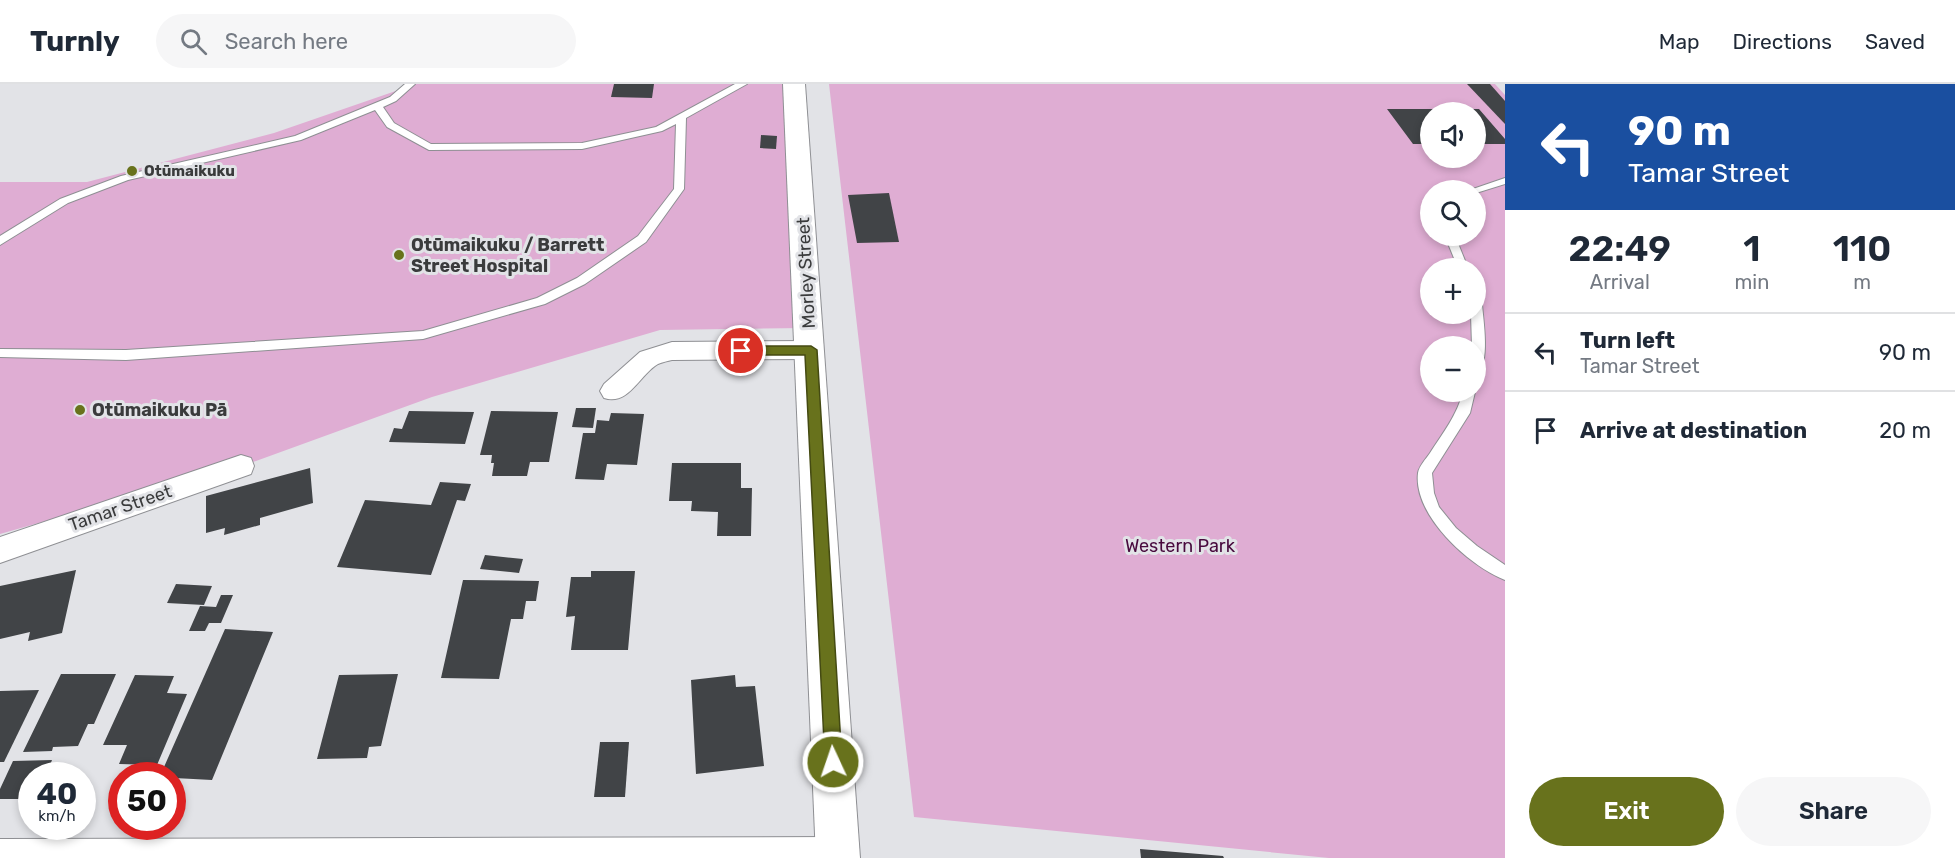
<!DOCTYPE html>
<meta charset="utf-8">
<style>
:root{--surface:#fff;--page:#f6f6f7;--text:#1f2937;--muted:#747a83;--line:#e0e1e3;--accent:#68721c}
body{margin:0;font-family:Rubik,sans-serif;background:var(--page);color:var(--text);height:100vh;display:flex;flex-direction:column;font-size:22px;white-space:nowrap}
*{box-sizing:border-box;margin:0}
p{font-size:20px;color:var(--muted)}
.icon{flex:none;width:33px;height:33px;fill:none;stroke:currentColor;stroke-width:2;stroke-linecap:round;stroke-linejoin:round}
.map{position:relative;flex:1;overflow:hidden}
.panel{display:flex;flex-direction:column;background:var(--surface);width:450px}
.panel>*{flex:none}
.top-card{background:#1a4fa0;color:#fff;overflow:hidden}
.fabs{position:absolute;left:1420px;top:18px;display:grid;gap:12px}
.fabs a{display:grid;place-items:center;width:66px;height:66px;border-radius:50%;background:var(--surface);box-shadow:0 3px 9px #0003;font-size:30px}
.speed{position:absolute;left:18px;top:678px;display:flex;gap:12px;font-size:30px;font-weight:700;text-align:center}
.speed>*{display:grid;place-content:center;width:78px;height:78px;border-radius:50%;background:var(--surface);box-shadow:0 3px 9px #0003;line-height:1}
.speed small{font-size:15px;font-weight:400}
.speed .limit{border:9px solid #d22;background:#fff;color:#111}
.pin{position:absolute;display:grid;place-items:center;width:51px;height:51px;color:#fff;margin:-26px;border:3px solid #fff;border-radius:50%;box-shadow:0 2px 6px #0007}
.me{position:absolute;width:66px;margin:-33px;rotate:357deg;stroke-linejoin:round;filter:drop-shadow(0 0 4px #0008)}
.turn{display:flex;align-items:center;gap:21px;height:126px;padding:0 24px;font-size:27px}
.turn .icon{width:78px;height:78px;stroke-width:2.5}
.turn b{display:block;font-size:42px;line-height:51px}
.eta{display:flex;justify-content:space-evenly;align-items:center;height:102px;text-align:center}
.eta b{font-size:36px;font-weight:600;line-height:42px}
.action{display:flex;gap:12px;margin-top:auto;padding:12px 24px}
.action a{flex:1;height:69px;border-radius:36px;background:var(--accent);color:#fff;font-size:24px;font-weight:600;line-height:69px;text-align:center}
.action a+a{background:var(--page);color:var(--text)}
ul{padding:0;list-style:none}
li{display:flex;align-items:center;gap:18px;height:78px;padding:0 24px;border-top:2px solid var(--line)}
li div{flex:1}
li b{display:block;font-size:22px}
li em{font-style:normal}
header{display:flex;align-items:center;gap:36px;box-sizing:border-box;height:84px;padding:0 30px;background:var(--surface);border-bottom:2px solid var(--line)}
header strong{font-size:28px}
nav{display:flex;gap:33px;margin-inline-start:auto;font-size:21px}
.search{width:420px;height:54px;background:var(--page);display:flex;align-items:center;gap:15px;box-sizing:border-box;padding:0 21px;border-radius:33px;color:var(--muted);font-size:22px}
main{display:flex;flex:1;min-height:0}
.map>svg:first-child{display:block}
.green{fill:#dfadd3;fill-rule:evenodd}
.building{fill:#414447}
.lines{fill:none;stroke-linecap:round;stroke-linejoin:round}
.service-casing{stroke:#8e8f93;stroke-width:2}
.minor-casing{stroke:#8e8f93;stroke-width:2}
.secondary-casing{stroke:#8e8f93;stroke-width:2}
.service{fill:#fff;fill-rule:evenodd}
.minor{fill:#fff;fill-rule:evenodd}
.secondary{fill:#fff;fill-rule:evenodd}
.route{fill:#68721c;stroke:#444a12;stroke-width:1.5}
.poi-dot{fill:#68721c;stroke:#e2e3e7;stroke-width:2}
.labels{text-anchor:middle;stroke-width:6;stroke-linejoin:round;paint-order:stroke}
.far-poi-label{font-size:15px;font-weight:bold;fill:#3a3b3c;stroke:#e2e3e7;text-anchor:start}
.poi-label{font-size:18px;font-weight:bold;fill:#3a3b3c;stroke:#e2e3e7;text-anchor:start}
.street-label{font-size:18px;fill:#3a3b3c;stroke:#e2e3e7}
.park-label{font-size:18px;fill:#480a3e;stroke:#e2e3e7}
</style>
<header>
<strong>Turnly</strong>
<div class="search"><svg class="icon" aria-label="search" viewBox="0 0 24 24"><circle cx="10" cy="10" r="6"/><path d="M15 15l6 6"/></svg>Search here</div>
<nav><a>Map</a><a>Directions</a><a>Saved</a></nav>
</header>
<main>
<div class="map">
<svg width="1505" height="774" viewBox="0 0 1505 774">
<rect width="100%" height="100%" fill="#e2e3e7"/>
<g class="green">
<polygon points="416,0 784,0 805,244 660,246 432,313 256,377 0,450 0,98 87,98 274,49"/>
<path d="M829,0H1495L1505,11V774H1329L914,733ZM1431,28H1476V74H1431ZM1431,106H1476V152H1431ZM1431,184H1476V230H1431ZM1431,262H1476V308H1431Z"/>
</g>
<g class="building">
<polygon points="614,0 654,0 652,14 611,13"/>
<polygon points="1467,0 1490,0 1505,17 1505,40"/>
<polygon points="1387,25 1479,25 1505,55 1505,60 1476,60 1476,28 1431,28 1431,60 1413,60"/>
<polygon points="761,51 777,52 776,65 760,64"/>
<polygon points="889,109 899,158 857,159 848,111"/>
<polygon points="576,324 596,324 593,344 572,343"/>
<polygon points="409,327 474,328 465,360 389,358 394,344 402,345"/>
<polygon points="491,327 558,328 549,378 530,378 527,392 492,392 494,379 491,379 492,371 480,371"/>
<polygon points="611,329 644,330 637,381 607,380 604,396 575,395 583,349 595,349 597,336 609,337"/>
<polygon points="672,379 741,379 741,404 752,404 751,452 717,452 718,428 691,427 692,417 669,417"/>
<polygon points="310,384 313,419 260,434 260,441 224,451 225,444 206,449 206,412"/>
<polygon points="440,398 471,400 465,417 457,416 431,491 337,483 365,416 431,421"/>
<polygon points="485,471 523,475 519,489 480,485"/>
<polygon points="76,486 62,549 28,557 30,548 0,555 0,502"/>
<polygon points="591,487 635,487 628,566 571,566 575,532 566,533 571,493 591,493"/>
<polygon points="463,496 539,497 536,517 526,517 523,535 511,535 499,595 441,594"/>
<polygon points="176,500 212,502 204,521 167,519"/>
<polygon points="221,511 233,511 221,539 209,539 205,547 189,547 200,522 216,523"/>
<polygon points="225,545 273,548 212,696 137,692 140,683 164,683"/>
<polygon points="61,590 116,590 94,640 88,640 78,662 53,663 52,667 23,668"/>
<polygon points="398,590 381,662 369,663 367,674 317,675 339,591"/>
<polygon points="135,591 174,592 167,609 187,610 157,681 119,680 127,661 103,661"/>
<polygon points="735,591 736,603 755,602 764,682 696,690 691,596"/>
<polygon points="39,606 4,678 0,678 0,607"/>
<polygon points="600,658 629,658 625,713 594,713"/>
<polygon points="52,676 46,692 32,692 32,715 0,715 0,705 13,677"/>
<polygon points="1140,765 1223,772 1224,774 1141,774"/>
</g>
<g class="lines">
<defs>
<g id="service">
<polygon points="405,0 415,0 396,17 383,23 394,39 431,60 582,59 656,43 735,0 747,0 686,34 684,105 646,158 585,200 545,220 423,255 126,276 0,273 0,265 126,266 423,247 537,214 577,194 638,152 674,105 676,40 662,47 582,65 429,66 387,43 375,26 301,56 128,96 68,119 0,161 0,152 60,115 121,92 295,52 390,13"/>
<polygon points="1505,94 1505,100 1476,109 1476,106 1470,106"/>
<polygon points="1445,152 1455,152 1468,184 1458,184"/>
<path d="M1476,216L1482,220C1483,235 1491,282 1476,288V262H1472L1471,230H1476Z"/>
<path d="M1463,308H1475L1470,329L1432,389L1434,409L1439,423L1456,444L1477,462L1505,481V496C1469,482 1413,431 1418,389C1419,382 1426,375 1430,369C1443,349 1457,331 1463,308Z"/>
</g>
<g id="minor">
<path d="M811,257L820,260L823,266L820,272L811,275L672,276C668,277 662,278 658,280C639,291 629,322 604,314L600,307L604,300L640,268L672,258Z"/>
<polygon points="241,371 251,374 254,382 251,390 0,479 0,453"/>
<polygon points="838,753 851,758 855,774 0,774 0,755"/>
</g>
<polygon id="secondary" points="783,0 805,0 860,774 816,774"/>
</defs>
<use href="#service" class="service-casing"/>
<use href="#minor" class="minor-casing"/>
<use href="#secondary" class="secondary-casing"/>
<use href="#service" class="service"/>
<use href="#minor" class="minor"/>
<use href="#secondary" class="secondary"/>
</g>
<polygon class="route" points="741,262 811,262 817,266 842,678 839,684 833,686 827,684 825,678 805,271 741,271 735,267"/>
<g class="poi-dot">
<circle cx="132" cy="87" r="6"/>
<circle cx="399" cy="171" r="6"/>
<circle cx="80" cy="326" r="6"/>
</g>
<g class="labels">
<g class="far-poi-label">
<text x="144" y="92">Otūmaikuku</text>
</g>
<g class="poi-label">
<text x="411" y="167">Otūmaikuku / Barrett<tspan x="411" dy="21">Street Hospital</tspan></text>
<text x="92" y="332">Otūmaikuku Pā</text>
</g>
<g class="street-label">
<text transform="translate(806 189) rotate(-93)" y="6">Morley Street</text>
<text transform="translate(120 424) rotate(-19)" y="6">Tamar Street</text>
</g>
<g class="park-label">
<text x="1180" y="468">Western Park</text>
</g>
</g>
</svg>
<div class="fabs">
<a><svg class="icon" aria-label="sound" viewBox="0 0 24 24"><path d="M4 9h4l5-4v14l-5-4H4zM17 9q2 3 0 6"/></svg></a>
<a><svg class="icon" aria-label="search" viewBox="0 0 24 24"><circle cx="10" cy="10" r="6"/><path d="M15 15l6 6"/></svg></a>
<a>+</a>
<a>−</a>
</div>
<div class="speed"><div>40<small>km/h</small></div><div class="limit">50</div></div>
<div class="pin" style="left:741px;top:267px;background:#d93025"><svg class="icon" aria-label="arrive" viewBox="0 0 24 24"><path d="M6 21V4h12l-3 4 3 4H6"/></svg></div>
<svg class="me" style="left:833px;top:678px" viewBox="-20 -20 40 40"><circle r="17" fill="#68721c" stroke="#fff" stroke-width="3"/><path d="M0-11L8 9 0 5-8 9z" fill="#fff"/></svg>
</div>
<section class="panel">
<div class="top-card">
<div class="turn"><svg class="icon" aria-label="left" viewBox="0 0 24 24"><path d="M17 20v-9H6M10 6l-5 5 5 5"/></svg><div><b>90 m</b>Tamar Street</div></div>
</div>
<div class="eta">
<div><b>22:49</b><p>Arrival</p></div>
<div><b>1</b><p>min</p></div>
<div><b>110</b><p>m</p></div>
</div>
<ul>
<li><svg class="icon" aria-label="left" viewBox="0 0 24 24"><path d="M17 20v-9H6M10 6l-5 5 5 5"/></svg><div><b>Turn left</b><p>Tamar Street</p></div><em>90 m</em></li>
<li><svg class="icon" aria-label="arrive" viewBox="0 0 24 24"><path d="M6 21V4h12l-3 4 3 4H6"/></svg><div><b>Arrive at destination</b></div><em>20 m</em></li>
</ul>
<div class="action"><a>Exit</a><a>Share</a></div>
</section>
</main>
